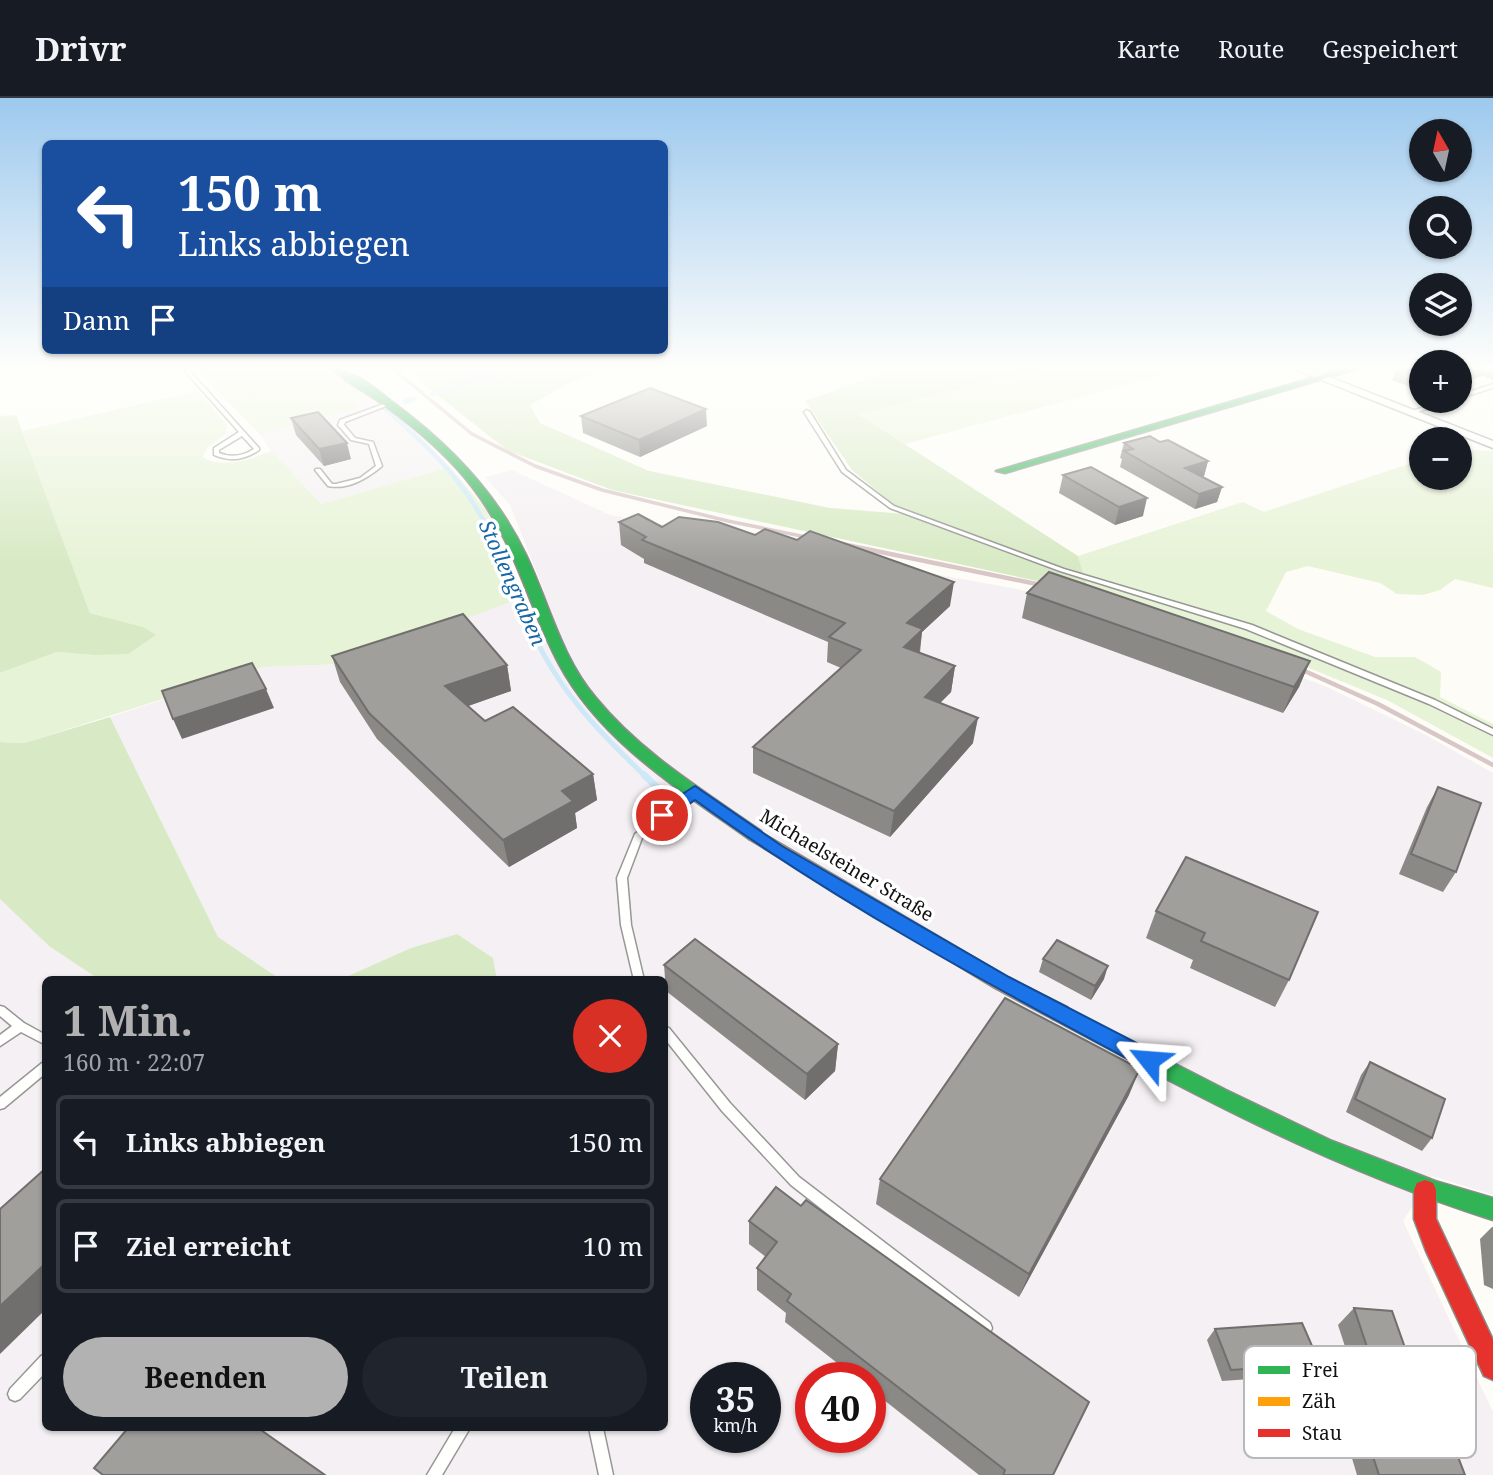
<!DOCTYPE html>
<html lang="de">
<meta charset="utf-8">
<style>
:root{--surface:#171b24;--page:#20242c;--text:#f1f3f6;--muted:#9ea1a6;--line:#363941;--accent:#b2b2b3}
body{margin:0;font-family:"Noto Serif",serif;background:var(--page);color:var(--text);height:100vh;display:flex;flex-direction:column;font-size:26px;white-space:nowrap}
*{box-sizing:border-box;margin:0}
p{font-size:23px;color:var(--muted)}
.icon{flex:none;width:38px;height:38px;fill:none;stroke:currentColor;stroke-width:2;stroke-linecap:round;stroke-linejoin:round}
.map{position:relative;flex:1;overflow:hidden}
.panel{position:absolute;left:42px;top:878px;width:626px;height:455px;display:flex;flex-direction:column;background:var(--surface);border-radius:10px;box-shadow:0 2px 5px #0004}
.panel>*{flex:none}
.top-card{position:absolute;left:42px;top:42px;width:626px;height:214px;border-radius:10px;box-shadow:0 2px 5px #0004;background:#1a4fa0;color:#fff;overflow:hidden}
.needle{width:46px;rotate:351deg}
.buttons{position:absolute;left:1409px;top:21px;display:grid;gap:14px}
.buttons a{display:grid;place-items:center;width:63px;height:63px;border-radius:50%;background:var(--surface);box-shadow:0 2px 5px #0004;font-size:35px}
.speed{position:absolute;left:690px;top:1264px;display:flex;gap:14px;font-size:35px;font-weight:700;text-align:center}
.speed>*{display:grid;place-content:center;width:91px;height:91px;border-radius:50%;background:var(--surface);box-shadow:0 2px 5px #0004;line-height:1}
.speed small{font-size:18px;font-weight:400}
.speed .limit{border:10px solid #d22;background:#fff;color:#111}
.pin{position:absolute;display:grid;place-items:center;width:60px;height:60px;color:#fff;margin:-30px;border:4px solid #fff;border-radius:50%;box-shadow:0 2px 7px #0007}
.me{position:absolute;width:77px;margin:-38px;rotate:298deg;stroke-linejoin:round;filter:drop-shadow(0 0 5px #0008)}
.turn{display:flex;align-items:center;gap:24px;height:147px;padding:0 21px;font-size:32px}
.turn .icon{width:91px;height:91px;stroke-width:2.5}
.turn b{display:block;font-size:49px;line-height:60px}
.then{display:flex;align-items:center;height:66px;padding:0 21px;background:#0003;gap:14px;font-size:26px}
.round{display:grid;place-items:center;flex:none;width:74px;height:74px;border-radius:37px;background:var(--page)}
.head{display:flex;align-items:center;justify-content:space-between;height:119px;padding:0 21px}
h1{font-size:42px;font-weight:700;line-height:52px;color:var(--accent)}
.primary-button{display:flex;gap:14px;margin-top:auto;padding:14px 21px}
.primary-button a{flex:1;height:80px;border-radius:42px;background:var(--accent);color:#111;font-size:28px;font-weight:700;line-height:80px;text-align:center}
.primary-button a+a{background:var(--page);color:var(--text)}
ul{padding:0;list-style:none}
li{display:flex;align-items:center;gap:21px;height:94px;margin:0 14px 10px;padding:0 7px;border:4px solid var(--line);border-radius:10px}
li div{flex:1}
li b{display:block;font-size:26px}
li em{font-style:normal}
header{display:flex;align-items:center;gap:42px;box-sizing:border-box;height:98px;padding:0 35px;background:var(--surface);border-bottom:2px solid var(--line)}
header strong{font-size:33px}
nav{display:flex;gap:38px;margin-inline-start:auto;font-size:24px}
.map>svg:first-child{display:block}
.industrial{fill:#f5f0f3;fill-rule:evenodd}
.green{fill:#e7f3d7}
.forest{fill:#d8eac5}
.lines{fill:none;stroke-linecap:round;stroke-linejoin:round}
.stream-far2{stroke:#cde8f7;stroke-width:4.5}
.stream-far1{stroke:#cde8f7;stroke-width:5}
.stream{stroke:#cde8f7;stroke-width:7}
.lane-casing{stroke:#979795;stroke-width:3}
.street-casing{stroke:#979795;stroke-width:3}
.fast-casing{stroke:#8e8d8b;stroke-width:3}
.slow-casing{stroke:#8e8d8b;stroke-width:3}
.jam-casing{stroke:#8e8d8b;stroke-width:3}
.lane{fill:#fffffe;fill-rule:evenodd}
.street{fill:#fffffe;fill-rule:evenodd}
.fast{fill:#30b455;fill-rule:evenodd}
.slow{fill:#ff9f0a;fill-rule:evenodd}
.jam{fill:#e5322d;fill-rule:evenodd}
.rail-far1{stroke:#d9c6c7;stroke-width:3.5}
.rail{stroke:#d9c6c7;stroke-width:4.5}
.wall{fill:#8a8986}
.shaded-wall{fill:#716f6d}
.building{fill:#a19f9c;stroke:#716f6d;stroke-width:2}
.route{fill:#1a73e8;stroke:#114b97;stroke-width:2}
.labels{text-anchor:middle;stroke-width:7;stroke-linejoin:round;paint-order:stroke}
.street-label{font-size:19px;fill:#111;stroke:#fff}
.water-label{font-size:21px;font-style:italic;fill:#1768a6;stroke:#fff}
.key{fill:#fff;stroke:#b8b8b8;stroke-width:2}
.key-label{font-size:19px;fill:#111}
</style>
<header>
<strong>Drivr</strong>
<nav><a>Karte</a><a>Route</a><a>Gespeichert</a></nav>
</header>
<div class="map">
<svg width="1493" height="1377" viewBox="0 0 1493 1377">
<rect width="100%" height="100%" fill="#fdfcf7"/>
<g class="industrial">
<polygon points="372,298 417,336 450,369 321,406 271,353 260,336 360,310 352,304"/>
<path d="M512,372L610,417L1049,497L1221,548L1327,589L1426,637L1493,675V1097L1432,1078L1403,1123L1493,1314V1377H0V801L49,848L100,882H46V1330H665V882H497L493,860L457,836L411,850L339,882L277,879L218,839L110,619L264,569L344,566L479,513L544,493L510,407L485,379ZM705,1279H765V1339H705ZM810,1279H870V1339H810Z"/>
</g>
<g class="green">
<polygon points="196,271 324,271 372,298 353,304 361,310 260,336"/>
<polygon points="405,271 488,271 426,288"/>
<polygon points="1040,271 1184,271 905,346 857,315"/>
<path d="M198,293L227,327L226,336L207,350L202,359C225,371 249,362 271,353L321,406L450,369L487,413L521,500L344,566L264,569L24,645L0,644V575L57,554L93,557L143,529L90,515L22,333Z"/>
<polygon points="1460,352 1493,353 1493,490 1455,481 1440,492 1423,497 1397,496 1380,485 1308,468 1286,474 1266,513 1298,531 1375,559 1415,559 1441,574 1440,599 1493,626 1493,660 1387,602 1243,543 1089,494 1078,458 1243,404 1264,414 1421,362 1421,380 1460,380"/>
</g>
<g class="forest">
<polygon points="488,271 608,271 577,281 530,307 540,325 649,373 830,410 905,416 852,372 805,303 894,271 1040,271 858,316 1078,458 1089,494 612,392 507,352 426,288"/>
<polygon points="16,317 90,515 143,529 156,537 128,556 93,557 57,554 0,575 0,318"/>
<polygon points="110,619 218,839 277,879 324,882 100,882 49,848 0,801 0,644 24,645"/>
<polygon points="457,836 493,860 497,882 339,882 411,850"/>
</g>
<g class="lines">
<g class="stream-far2">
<polyline points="432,296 506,271"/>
<polyline points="405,304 414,301"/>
<path d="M383,309C431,350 471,389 496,448"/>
</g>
<path class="stream-far1" d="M495,446C513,488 527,530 551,569C576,611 611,645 646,679"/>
<polyline class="stream" points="644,677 664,696"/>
<defs>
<g id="lane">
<path d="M183,271H188L259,350V352C245,362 230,364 214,357V350L239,334ZM242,338L254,351C243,358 231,360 219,355V352Z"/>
<polygon points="1493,286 1493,290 1460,300 1460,297"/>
<polygon points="1443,303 1451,303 1414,315 1409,314"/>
<path d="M389,304L394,305L345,324L344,327L355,340L373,344L382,368L381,369C366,381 348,392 328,388L315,372L316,371H320L332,386H336L360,380L376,368L369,346L351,342L338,327L340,322Z"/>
<polygon points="807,312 810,314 846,372 894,408 1064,471 1252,527 1435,602 1493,631 1493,637 1429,606 1246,531 1060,473 890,410 842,374 804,314"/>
<polygon points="694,692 697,693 698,695 697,697 642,740 627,780 631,827 644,882 634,882 621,827 617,780 635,736 691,693"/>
<polygon points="0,908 4,909 24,925 46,937 46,947 21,934 0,948 0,937 12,928 0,918"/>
<polygon points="665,928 669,930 730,1005 799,1079 990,1225 992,1230 990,1235 985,1237 980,1235 791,1087 722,1013 665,941"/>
<polygon points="46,963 46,975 4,1010 0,1011 0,999 42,965"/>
<polygon points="46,1256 46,1274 20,1301 15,1303 10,1301 8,1296 10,1291 41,1258"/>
<polygon points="455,1330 470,1330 442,1377 427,1377"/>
<polygon points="589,1330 603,1330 613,1377 599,1377"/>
</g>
<polygon id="street" points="1294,271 1309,271 1493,343 1493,350"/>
<g id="fast">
<path d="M332,271C354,271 378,293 395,306C450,347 497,395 526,457C549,505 561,559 596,600C641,655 704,693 761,733L763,737L761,741H749C680,692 600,643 559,566C527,506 517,448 473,390C449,358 417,331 384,307C367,295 347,285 332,271Z"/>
<polygon points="1342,271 1357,271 1005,375 996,373"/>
<path d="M1060,907L1226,992L1332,1043L1435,1083L1493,1100V1122C1335,1072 1198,999 1053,921L1050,915L1053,909Z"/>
</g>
<polygon id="slow" points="755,731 1009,880 1067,909 1070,915 1067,921 1060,923 1053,921 995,890 749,741 747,737 749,733"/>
<polygon id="jam" points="1425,1082 1433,1085 1436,1092 1436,1121 1493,1242 1493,1282 1484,1278 1426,1153 1414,1121 1414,1092 1417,1085"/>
</defs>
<use href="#lane" class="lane-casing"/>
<use href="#street" class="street-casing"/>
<use href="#fast" class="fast-casing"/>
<use href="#slow" class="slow-casing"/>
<use href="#jam" class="jam-casing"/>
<use href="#lane" class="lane"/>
<use href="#street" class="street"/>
<use href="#fast" class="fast"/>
<use href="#slow" class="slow"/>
<use href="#jam" class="jam"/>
<polyline class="rail-far1" points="393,271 472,336 535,368 602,392 728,423 850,448"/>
<g class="rail">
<polyline points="842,446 1056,490"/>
<polyline points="1289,566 1378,606 1493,667"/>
</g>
</g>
<g class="wall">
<polygon points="1396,271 1421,271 1421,293 1392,282"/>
<polygon points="1460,271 1493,271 1493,282 1483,278"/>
<polygon points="581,318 707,328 640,359 583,335"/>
<polygon points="291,320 351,361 324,368 296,337"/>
<polygon points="1160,344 1208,363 1204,378 1203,379 1222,389 1217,404 1195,411 1120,369 1122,361 1120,360 1124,345"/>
<polygon points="1063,377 1143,418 1115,427 1059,395"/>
<polygon points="619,424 662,429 950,508 922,534 920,555 955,568 951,594 940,605 973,645 890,739 753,675 753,649 841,570 827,564 828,544 644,465 644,461 621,447"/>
<polygon points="1027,495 1310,563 1299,589 1283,615 1022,520"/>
<polygon points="332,558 507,567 511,593 468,608 485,623 593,676 597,702 575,715 577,730 509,769 377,641 340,584"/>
<polygon points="1438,689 1456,774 1443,794 1399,776 1427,709"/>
<polygon points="1186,759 1289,882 1275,909 1190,870 1193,862 1146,840 1156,813"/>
<polygon points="1043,861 1104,881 1091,902 1039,874"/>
<polygon points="664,867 838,946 835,973 805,1002 666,893"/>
<polygon points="1370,964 1432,1040 1422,1053 1346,1014 1361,977"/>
<polygon points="1129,997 1019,1199 876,1106 880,1081"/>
<polygon points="776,1089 1053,1377 979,1377 870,1291 870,1279 855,1279 785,1224 786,1215 757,1192 757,1170 766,1159 749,1146 749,1123"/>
<polygon points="1492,1129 1493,1129 1493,1191 1484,1187 1480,1141"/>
<polygon points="1354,1210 1465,1336 1453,1345 1465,1377 1357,1377 1348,1347 1364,1331 1372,1332 1338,1227"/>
<polygon points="1215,1231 1320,1266 1310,1277 1222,1283 1207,1242"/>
</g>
<g class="shaded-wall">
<polygon points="1460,271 1486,271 1483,278 1460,285"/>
<polygon points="706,311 707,328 640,359 639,342"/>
<polygon points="347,345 351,361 324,368 319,351"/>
<polygon points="1208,363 1204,378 1181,385 1185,370"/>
<polygon points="1222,389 1217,404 1195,411 1199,396"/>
<polygon points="1147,400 1143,418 1115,427 1119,409"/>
<polygon points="954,484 950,508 922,534 919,556 901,574 907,525"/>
<polygon points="1310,563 1299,589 1283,615 1294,589"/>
<polygon points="507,567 511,593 451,614 445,588"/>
<polygon points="955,568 951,594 921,624 925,599"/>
<polygon points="266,591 274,610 182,641 173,621"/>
<polygon points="978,620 973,645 890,739 894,713"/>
<polygon points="593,676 597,702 575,715 577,730 509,769 503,742 562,693"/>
<polygon points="1108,868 1104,881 1091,902 1095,888"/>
<polygon points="838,946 835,973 805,1002 807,976"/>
<polygon points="1140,971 1129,997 1019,1199 1029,1176"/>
<polygon points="46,1165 46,1211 0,1256 0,1208"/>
</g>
<g class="building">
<polygon points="650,290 706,311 639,342 581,318"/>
<polygon points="318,314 347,345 319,351 291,320"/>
<polygon points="1150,338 1160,344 1168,342 1208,363 1185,370 1222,389 1199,396 1124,353 1133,351 1124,345"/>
<polygon points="1091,369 1147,400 1119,409 1063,377"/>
<polygon points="638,416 662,429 679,419 718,424 755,437 765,431 797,442 810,433 954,484 907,525 923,531 904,549 955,568 925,599 978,620 894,713 753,649 861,552 829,539 845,525 642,442 646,439 619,424"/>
<polygon points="1049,474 1310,563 1294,589 1027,495"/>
<polygon points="463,516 507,567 445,588 485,623 513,609 593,676 562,693 573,703 503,742 369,615 332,558"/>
<polygon points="252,565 266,591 173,621 162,593"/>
<polygon points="1438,689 1481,705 1456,774 1411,756"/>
<polygon points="1186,759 1318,814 1289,882 1201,843 1205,835 1156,813"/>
<polygon points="695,841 838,946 807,976 664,867"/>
<polygon points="1057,842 1108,868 1095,888 1043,861"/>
<polygon points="1005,900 1140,971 1029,1176 880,1081"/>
<polygon points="1370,964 1445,1001 1432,1040 1355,1001"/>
<polygon points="46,1070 46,1165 0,1208 0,1111"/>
<polygon points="776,1089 801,1108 806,1102 1089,1304 1053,1377 1003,1377 1005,1372 787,1203 791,1196 757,1170 777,1144 749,1123"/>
<polygon points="1354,1210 1392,1213 1415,1278 1445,1281 1465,1336 1449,1335 1465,1377 1379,1377 1364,1331 1395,1333"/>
<polygon points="1302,1225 1320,1266 1231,1272 1215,1231"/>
<polygon points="128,1330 258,1330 325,1377 103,1377 94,1370"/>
</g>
<linearGradient id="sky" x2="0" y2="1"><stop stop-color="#9dc9ee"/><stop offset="0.58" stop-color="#fefefb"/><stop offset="1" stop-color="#fefefb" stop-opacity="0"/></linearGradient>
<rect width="1493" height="464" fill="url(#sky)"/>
<path class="route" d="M695,688L782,748L1009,879L1156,955L1159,962L1156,968L1149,970L1141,968C988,886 835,804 695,702L668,721H656V713Z"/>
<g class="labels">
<g class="street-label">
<text transform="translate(847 767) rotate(31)" y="7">Michaelsteiner Straße</text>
</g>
<g class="water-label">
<text transform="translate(512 485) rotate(66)" y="7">Stollengraben</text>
</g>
</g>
<rect x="1244" y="1248" width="232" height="112" rx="10" class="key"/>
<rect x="1258" y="1268" width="32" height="8" fill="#30b455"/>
<rect x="1258" y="1299" width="32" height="9" fill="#ff9f0a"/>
<rect x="1258" y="1331" width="32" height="8" fill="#e5322d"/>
<g class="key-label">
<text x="1302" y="1279">Frei</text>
<text x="1302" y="1310">Zäh</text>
<text x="1302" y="1342">Stau</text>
</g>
</svg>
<div class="buttons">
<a><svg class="needle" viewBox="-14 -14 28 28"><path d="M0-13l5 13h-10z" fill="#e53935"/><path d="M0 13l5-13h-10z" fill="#9ea1a6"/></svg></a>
<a><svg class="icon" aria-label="search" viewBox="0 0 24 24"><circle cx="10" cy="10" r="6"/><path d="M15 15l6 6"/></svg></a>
<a><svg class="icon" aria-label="layers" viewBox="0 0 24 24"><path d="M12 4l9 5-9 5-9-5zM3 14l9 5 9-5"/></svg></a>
<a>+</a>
<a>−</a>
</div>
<div class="speed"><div>35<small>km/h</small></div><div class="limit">40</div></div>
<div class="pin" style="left:662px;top:717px;background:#d93025"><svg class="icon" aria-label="arrive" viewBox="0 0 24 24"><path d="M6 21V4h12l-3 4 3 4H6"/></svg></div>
<svg class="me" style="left:1149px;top:962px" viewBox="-20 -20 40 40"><path d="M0-17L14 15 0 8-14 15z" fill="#1a73e8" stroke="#fff" stroke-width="4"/></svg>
<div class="top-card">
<div class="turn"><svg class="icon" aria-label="left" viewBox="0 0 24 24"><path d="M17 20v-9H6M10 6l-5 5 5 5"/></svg><div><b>150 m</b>Links abbiegen</div></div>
<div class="then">Dann<svg class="icon" aria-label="arrive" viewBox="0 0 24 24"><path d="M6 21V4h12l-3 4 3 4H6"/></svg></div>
</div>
<section class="panel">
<div class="head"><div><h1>1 Min.</h1><p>160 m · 22:07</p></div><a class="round" style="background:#d93025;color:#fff"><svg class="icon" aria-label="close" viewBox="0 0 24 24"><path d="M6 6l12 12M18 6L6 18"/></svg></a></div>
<ul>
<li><svg class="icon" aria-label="left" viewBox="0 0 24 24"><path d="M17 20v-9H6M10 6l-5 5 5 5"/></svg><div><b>Links abbiegen</b></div><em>150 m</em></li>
<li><svg class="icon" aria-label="arrive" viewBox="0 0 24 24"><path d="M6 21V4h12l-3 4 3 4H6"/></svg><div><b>Ziel erreicht</b></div><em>10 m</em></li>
</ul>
<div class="primary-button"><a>Beenden</a><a>Teilen</a></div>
</section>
</div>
